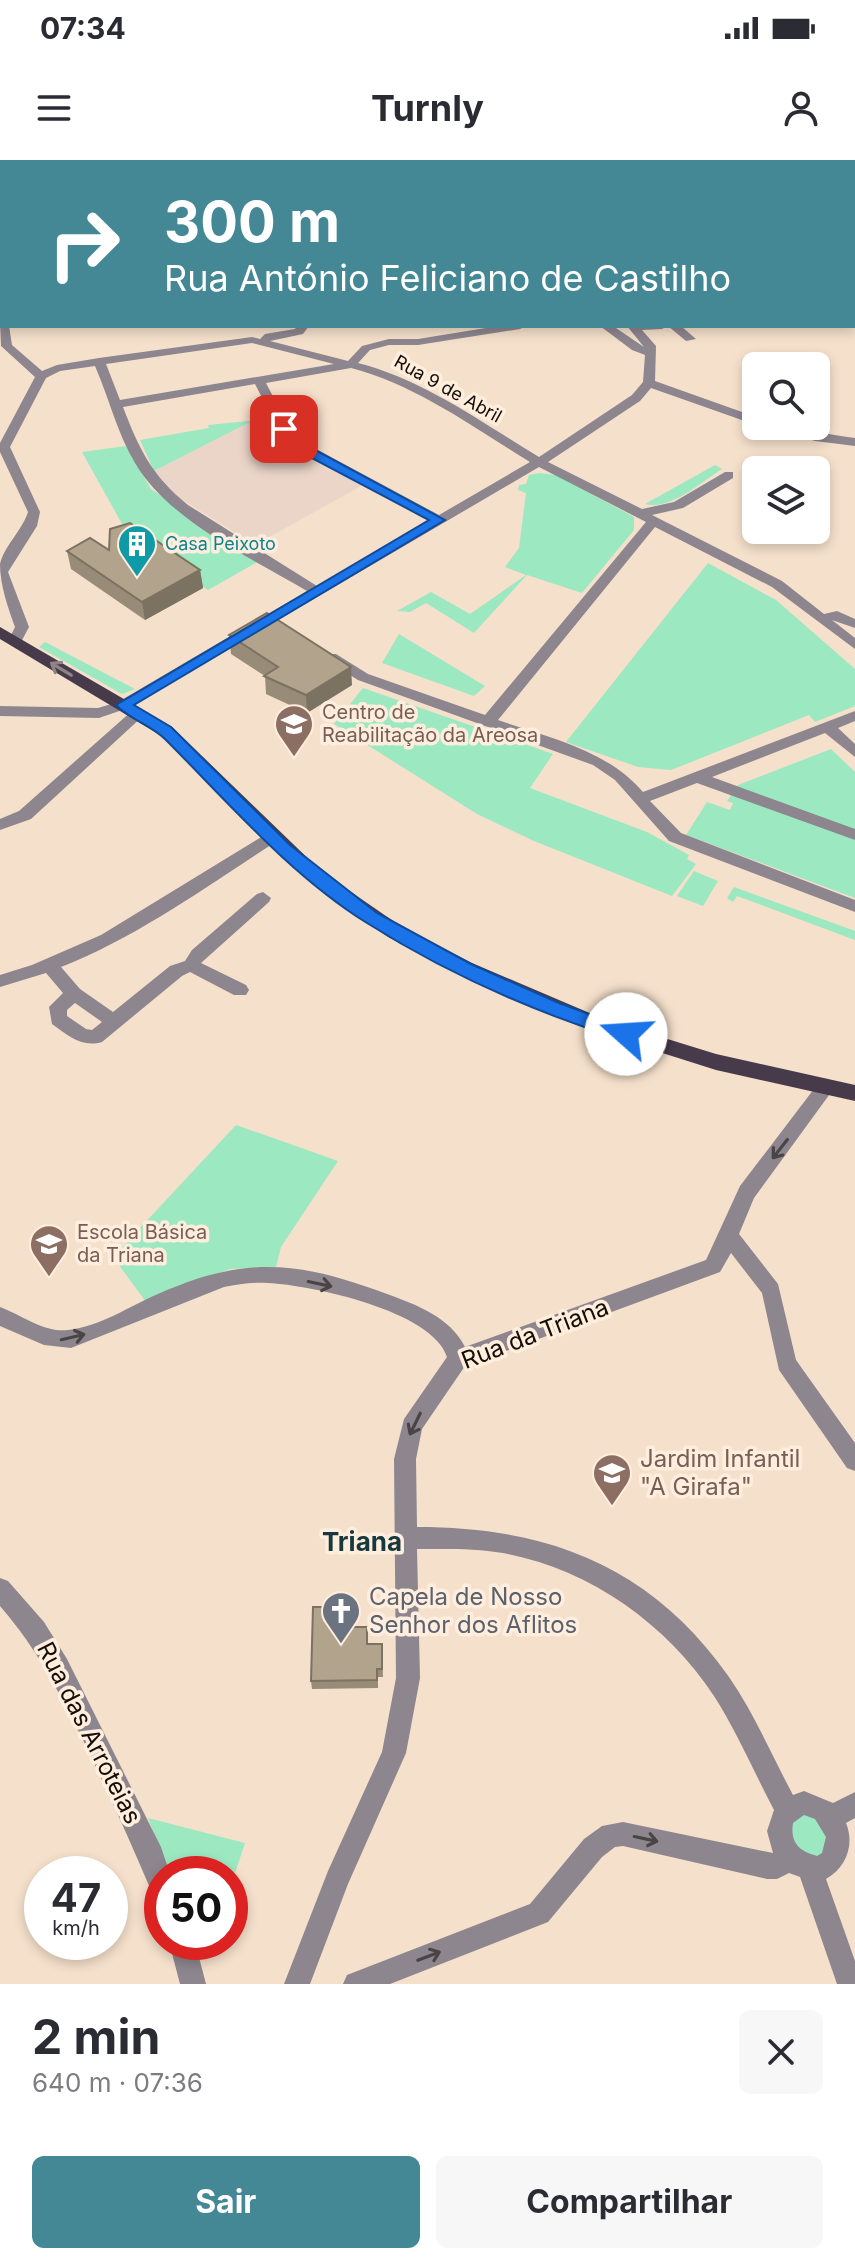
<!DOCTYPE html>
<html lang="pt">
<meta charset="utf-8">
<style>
:root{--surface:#fff;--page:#f7f7f7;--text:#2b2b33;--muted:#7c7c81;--accent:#438894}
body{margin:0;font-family:Inter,sans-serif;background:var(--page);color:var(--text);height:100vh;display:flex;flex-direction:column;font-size:30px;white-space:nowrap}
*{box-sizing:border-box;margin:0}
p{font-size:26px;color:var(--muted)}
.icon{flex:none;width:44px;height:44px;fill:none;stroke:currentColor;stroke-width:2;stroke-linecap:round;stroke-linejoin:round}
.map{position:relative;height:1824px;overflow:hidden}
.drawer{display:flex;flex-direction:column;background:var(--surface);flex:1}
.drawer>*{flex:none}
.hud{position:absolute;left:0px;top:0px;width:856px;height:168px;box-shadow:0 4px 12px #0003;background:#438894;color:#fff;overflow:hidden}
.controls{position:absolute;left:742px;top:192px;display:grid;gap:16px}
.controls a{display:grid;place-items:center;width:88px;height:88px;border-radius:12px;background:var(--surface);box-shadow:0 4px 12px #0003;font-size:40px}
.speed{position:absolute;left:24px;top:1696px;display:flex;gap:16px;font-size:40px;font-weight:700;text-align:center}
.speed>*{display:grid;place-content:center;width:104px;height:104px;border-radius:50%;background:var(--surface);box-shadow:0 4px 12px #0003;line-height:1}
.speed small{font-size:20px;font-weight:400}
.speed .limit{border:12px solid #d22;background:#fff;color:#111}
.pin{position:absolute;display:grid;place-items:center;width:68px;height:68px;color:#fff;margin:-34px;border-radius:16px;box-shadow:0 4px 12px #0006}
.me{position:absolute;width:88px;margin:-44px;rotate:289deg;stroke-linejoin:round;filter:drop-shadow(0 0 6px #0008)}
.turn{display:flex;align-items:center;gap:28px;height:168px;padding:0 32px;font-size:36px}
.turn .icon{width:104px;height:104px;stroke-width:2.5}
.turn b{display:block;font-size:56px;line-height:68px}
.round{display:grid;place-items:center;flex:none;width:84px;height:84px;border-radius:12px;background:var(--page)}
.headline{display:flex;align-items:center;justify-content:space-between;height:136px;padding:0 32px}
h1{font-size:48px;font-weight:700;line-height:60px}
.primary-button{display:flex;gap:16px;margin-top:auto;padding:16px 32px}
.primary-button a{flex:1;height:92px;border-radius:12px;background:var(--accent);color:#fff;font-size:32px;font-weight:700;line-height:92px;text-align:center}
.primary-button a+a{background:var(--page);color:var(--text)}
.status{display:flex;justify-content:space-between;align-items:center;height:56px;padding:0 40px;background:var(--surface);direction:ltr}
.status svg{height:22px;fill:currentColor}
header{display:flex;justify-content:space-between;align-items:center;height:104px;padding:0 32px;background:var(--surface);font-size:36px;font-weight:700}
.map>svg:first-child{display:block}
.industrial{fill:#ebd5c9}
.green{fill:#9ce8c1}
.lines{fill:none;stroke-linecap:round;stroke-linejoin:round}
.minor{fill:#8d868f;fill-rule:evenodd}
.major{fill:#473b4b;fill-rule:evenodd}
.wall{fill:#988c78}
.shaded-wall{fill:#7c7262}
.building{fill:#b1a38c;stroke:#7c7262;stroke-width:2}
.oneway{stroke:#918385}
.oneway2{stroke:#4b4444}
.route{fill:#1a73e8;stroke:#114b97;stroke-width:2}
.labels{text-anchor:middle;stroke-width:7;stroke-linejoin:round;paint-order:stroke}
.far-street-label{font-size:18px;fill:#150e07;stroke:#fed}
.far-culture-label{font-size:18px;fill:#0d838f;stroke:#fed;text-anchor:start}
.education-label{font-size:20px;fill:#785e54;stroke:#fed;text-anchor:start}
.near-street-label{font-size:24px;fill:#150e07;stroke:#fed}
.near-education-label{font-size:24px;fill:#785e54;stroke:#fed;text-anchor:start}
.near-worship-label{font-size:24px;fill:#5b616d;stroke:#fed;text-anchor:start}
.near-neighbourhood-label{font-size:26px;font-weight:bold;fill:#17383e;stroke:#fed}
</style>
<div class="status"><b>07:34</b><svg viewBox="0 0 49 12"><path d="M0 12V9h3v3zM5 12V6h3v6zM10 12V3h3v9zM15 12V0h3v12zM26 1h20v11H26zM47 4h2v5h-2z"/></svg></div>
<header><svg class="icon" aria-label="menu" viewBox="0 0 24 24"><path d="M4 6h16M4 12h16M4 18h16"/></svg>Turnly<svg class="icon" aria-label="person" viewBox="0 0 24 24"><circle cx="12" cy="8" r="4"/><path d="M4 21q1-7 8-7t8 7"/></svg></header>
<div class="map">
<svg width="855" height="1824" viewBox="0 0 855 1824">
<rect width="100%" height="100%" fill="#f5e0cb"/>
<polygon class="industrial" points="248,263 363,325 255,385 178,337 154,311"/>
<g class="green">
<polygon points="270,259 278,279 248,263 154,311 140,280 209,268 208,265"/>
<polygon points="126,286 151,329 259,401 208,430 131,380 82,292"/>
<path d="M715,305L722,309C701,322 670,351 645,344Z"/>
<polygon points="539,313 556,315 634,357 634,370 582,433 527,415 474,473 426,443 410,452 397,451 431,432 470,454 526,415 505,407 519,388 526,333 518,330 519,325 526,324 529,315"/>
<polygon points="708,403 776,440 855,509 855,546 815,562 809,555 671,610 638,607 566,582"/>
<polygon points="399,474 485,526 474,536 382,503"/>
<polygon points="45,482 135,529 122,534 39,487"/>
<polygon points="363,528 553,594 530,628 647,672 689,695 687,699 696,704 672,736 534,681 477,654 334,564"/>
<polygon points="831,589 855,612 855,738 686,675 707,642 730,650 733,643 727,641 738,625"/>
<polygon points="694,711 718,721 703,746 677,736"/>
<polygon points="734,727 855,771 855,780 737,736 733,742 727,738"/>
<polygon points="236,965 338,1001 281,1087 276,1107 230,1109 146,1142 113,1097"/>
<polygon points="798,1655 813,1655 829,1672 822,1697 797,1694 789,1665"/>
<polygon points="148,1658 245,1683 230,1728 230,1714 170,1714"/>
</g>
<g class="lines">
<g class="minor">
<polygon points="2,0 13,0 15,2 4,2"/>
<polygon points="718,0 728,0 729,2 719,2"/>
<polygon points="774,0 784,0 773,2"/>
<polygon points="821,0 831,0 833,2 823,2"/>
<rect x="854" y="23" width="1" height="6"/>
<polygon points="2,24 2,30 0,31 0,25"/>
<rect x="0" y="62" width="2" height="6"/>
<path d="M0,163L9,166L12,185L42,211L57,205L99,198L252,177L260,179L265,174L295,169L297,166H309L303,174L270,181L348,201L362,186L389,179H418L498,166H526L520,169L418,185H389L370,190L358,203C424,220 481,262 539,297L632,235L643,222L645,195L632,190L600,166H613L644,187L627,166H668L662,169L642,170L656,186L655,221L756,257V265L651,228L640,241L548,302L642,349L674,342L725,312H733V318L683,348L652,355L782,421L824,454L837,451L855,459V468L832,460L855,478V489L772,427L655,367L498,560C549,578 606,589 643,632L855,551V561L838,568L855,584V597L825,573L712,617L855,669V680L697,623L650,641L681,673L855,740V752L669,681L615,620L593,605L358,520L326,500V494H336L368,514L485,555L646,362L539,307L128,548L99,558L0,556V546L98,548L118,542L307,431C252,398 169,361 135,303C117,273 109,238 95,206L60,211L46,218L10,287L40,352L37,366L8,412L29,467L20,484H10L8,481L15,467C8,448 0,425 0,404C4,386 22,371 28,352L0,292V283L35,217L1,186ZM252,183L334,204L120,240L106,204ZM351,208C416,225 473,267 530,302L439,355L305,283L289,267L266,223ZM255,224L278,269L297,289L429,361L317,426L188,345C152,316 139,289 123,247Z"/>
<polygon points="668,166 681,166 696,179 686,181"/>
<path d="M768,266C797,266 826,275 855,278V286L815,281Z"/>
<polygon points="138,548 145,553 143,556 31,659 0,670 0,659 19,651 133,550"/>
<path d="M271,671L277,673L279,677L277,681C207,726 139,776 61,807L80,829L113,852L170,806L185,801L192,790L257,734L263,732L271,738L269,742L201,803L246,825L249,830L246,835H234L190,812L182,816L102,882C81,888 68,875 52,864L49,847L63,833L46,813L0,827V815L32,805L101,775ZM75,843L102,862L92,870L86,869L67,856V850Z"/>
<path d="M826,919L832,921L835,926L832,931L754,1038L739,1074L778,1124L796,1200L855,1283V1311L847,1308L779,1210L762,1133L731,1093L720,1112L465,1206L422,1269L416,1299L417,1367C548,1367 651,1406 729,1517C754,1553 772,1596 793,1635L804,1631L833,1643L855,1632V1658L846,1663C855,1685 846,1708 826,1719L855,1801V1824H837L800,1717L789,1713L777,1719H767L623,1686L615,1687L602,1697L548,1762L390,1824H343L347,1815L530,1744L584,1679L602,1666L623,1662L773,1693L767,1671L774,1650C754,1612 737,1572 714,1536C666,1463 589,1409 503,1393C475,1388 446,1389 417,1389L420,1518L406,1593L348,1724L310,1824H284L328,1711L382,1592L396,1518L394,1299L404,1259L447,1197C433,1151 311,1125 268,1123C253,1122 239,1124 224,1127L71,1188L44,1185L0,1166V1147C22,1155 44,1173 68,1170C99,1167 130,1146 158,1134C246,1095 298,1101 387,1134C417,1145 450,1157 465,1187L706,1100L740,1026L820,921ZM804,1655L815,1659L826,1677L822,1693L817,1696C799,1691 790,1683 793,1663Z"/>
<path d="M0,1418L8,1421L44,1462L67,1499L161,1687L170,1714H162V1739L153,1735C132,1685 110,1637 87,1588C61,1536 39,1491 0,1446Z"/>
<polygon points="169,1782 195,1782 206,1824 180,1824"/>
</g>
<g class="major">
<polygon points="528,0 541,0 542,2 529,2"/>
<polygon points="854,124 855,125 855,133 854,132"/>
<polygon points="0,467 172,567 322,712 402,767 472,803 606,860 716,894 855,925 855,941 716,910 593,871 458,813 388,777 310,722 160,575 0,479"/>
</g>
</g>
<g class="wall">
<polygon points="109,390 200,410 203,428 145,460 71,409 67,391"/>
<polygon points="229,475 352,525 307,553 266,534 265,516 231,494"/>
<polygon points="350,1456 350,1467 368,1476 368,1484 382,1484 383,1517 378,1517 378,1528 312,1529 311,1521"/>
</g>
<g class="shaded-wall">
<polygon points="200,410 203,428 145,460 142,442"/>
<polygon points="351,507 352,525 307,553 306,535"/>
</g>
<g class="building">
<polygon points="130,363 200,410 142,442 67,391 90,378 109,390 110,369"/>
<polygon points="267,453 351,507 306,535 264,516 278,507 229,475"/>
<polygon points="313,1447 349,1447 349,1467 367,1467 367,1484 382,1484 382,1509 377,1509 377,1520 311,1521"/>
</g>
<defs><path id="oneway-shaft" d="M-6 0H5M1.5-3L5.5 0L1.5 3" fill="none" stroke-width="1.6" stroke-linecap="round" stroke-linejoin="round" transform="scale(2)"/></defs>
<use class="oneway" href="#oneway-shaft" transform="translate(61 509) rotate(-149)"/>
<g class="oneway2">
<use href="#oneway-shaft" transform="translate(780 989) rotate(128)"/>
<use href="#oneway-shaft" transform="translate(320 1124) rotate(12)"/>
<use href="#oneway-shaft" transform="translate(73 1177) rotate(-13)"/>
<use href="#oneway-shaft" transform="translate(415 1264) rotate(116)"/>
<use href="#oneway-shaft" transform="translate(646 1679) rotate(12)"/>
<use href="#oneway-shaft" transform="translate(429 1796) rotate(-21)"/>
</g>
<path class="route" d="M279,266H288L315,290L445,360L134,545L171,567L290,685L377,753L471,804L559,843L632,870V879L626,881C537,853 446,813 367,763C290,715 228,642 165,579C151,565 129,559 116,545L429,360L306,295L279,271Z"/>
<defs>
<symbol id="building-pin" viewBox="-11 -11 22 30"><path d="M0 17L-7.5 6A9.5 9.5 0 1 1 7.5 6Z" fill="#0f9aa8" stroke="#fed"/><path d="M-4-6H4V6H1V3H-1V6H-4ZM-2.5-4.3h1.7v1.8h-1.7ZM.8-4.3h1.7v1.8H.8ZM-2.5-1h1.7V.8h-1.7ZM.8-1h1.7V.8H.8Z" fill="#fff"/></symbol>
<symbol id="school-pin" viewBox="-11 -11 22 30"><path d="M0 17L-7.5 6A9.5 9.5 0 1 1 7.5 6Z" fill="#8d6e63" stroke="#fed"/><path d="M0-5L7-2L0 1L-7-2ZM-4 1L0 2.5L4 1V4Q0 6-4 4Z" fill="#fff"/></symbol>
<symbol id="church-pin" viewBox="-11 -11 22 30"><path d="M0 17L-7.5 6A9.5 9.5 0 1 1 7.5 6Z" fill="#6b7280" stroke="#fed"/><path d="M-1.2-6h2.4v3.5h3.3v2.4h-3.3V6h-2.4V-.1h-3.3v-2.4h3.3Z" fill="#fff"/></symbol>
</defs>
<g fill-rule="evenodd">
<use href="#building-pin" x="115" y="362" width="44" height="60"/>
<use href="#school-pin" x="272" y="542" width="44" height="60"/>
<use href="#school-pin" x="27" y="1062" width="44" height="60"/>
<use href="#school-pin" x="590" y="1291" width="44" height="60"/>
<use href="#church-pin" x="319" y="1429" width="44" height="60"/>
</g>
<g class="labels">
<g class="far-street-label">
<text transform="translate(448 229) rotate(29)" y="6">Rua 9 de Abril</text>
</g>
<g class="far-culture-label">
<text x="165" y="390">Casa Peixoto</text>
</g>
<g class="education-label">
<text x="322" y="559">Centro de<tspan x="322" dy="23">Reabilitação da Areosa</tspan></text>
<text x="77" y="1079">Escola Básica<tspan x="77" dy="23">da Triana</tspan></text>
</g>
<g class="near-street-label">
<text transform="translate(535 1174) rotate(-21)" y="8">Rua da Triana</text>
<text transform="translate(89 1573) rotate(63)" y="8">Rua das Arroteias</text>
</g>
<g class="near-education-label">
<text x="640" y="1307">Jardim Infantil<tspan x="640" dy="28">"A Girafa"</tspan></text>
</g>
<g class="near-worship-label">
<text x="369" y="1445">Capela de Nosso<tspan x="369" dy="28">Senhor dos Aflitos</tspan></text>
</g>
<g class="near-neighbourhood-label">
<text x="362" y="1391">Triana</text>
</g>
</g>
</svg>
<div class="controls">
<a><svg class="icon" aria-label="search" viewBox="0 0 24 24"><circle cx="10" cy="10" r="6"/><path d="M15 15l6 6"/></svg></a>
<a><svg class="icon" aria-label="layers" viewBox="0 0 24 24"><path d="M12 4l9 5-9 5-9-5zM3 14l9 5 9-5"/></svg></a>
</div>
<div class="speed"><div>47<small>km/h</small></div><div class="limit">50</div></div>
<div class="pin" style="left:284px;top:269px;background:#d93025"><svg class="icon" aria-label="arrive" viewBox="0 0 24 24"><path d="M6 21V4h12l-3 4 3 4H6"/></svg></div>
<svg class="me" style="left:626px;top:874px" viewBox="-20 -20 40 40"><circle r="19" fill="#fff"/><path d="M0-13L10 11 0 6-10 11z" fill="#1a73e8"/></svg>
<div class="hud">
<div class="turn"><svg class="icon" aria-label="right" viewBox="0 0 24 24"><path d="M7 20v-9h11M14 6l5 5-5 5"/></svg><div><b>300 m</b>Rua António Feliciano de Castilho</div></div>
</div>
</div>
<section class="drawer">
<div class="headline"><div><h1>2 min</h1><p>640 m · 07:36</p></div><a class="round"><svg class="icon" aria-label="close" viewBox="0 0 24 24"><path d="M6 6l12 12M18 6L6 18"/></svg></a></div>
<div class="primary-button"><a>Sair</a><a>Compartilhar</a></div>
</section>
